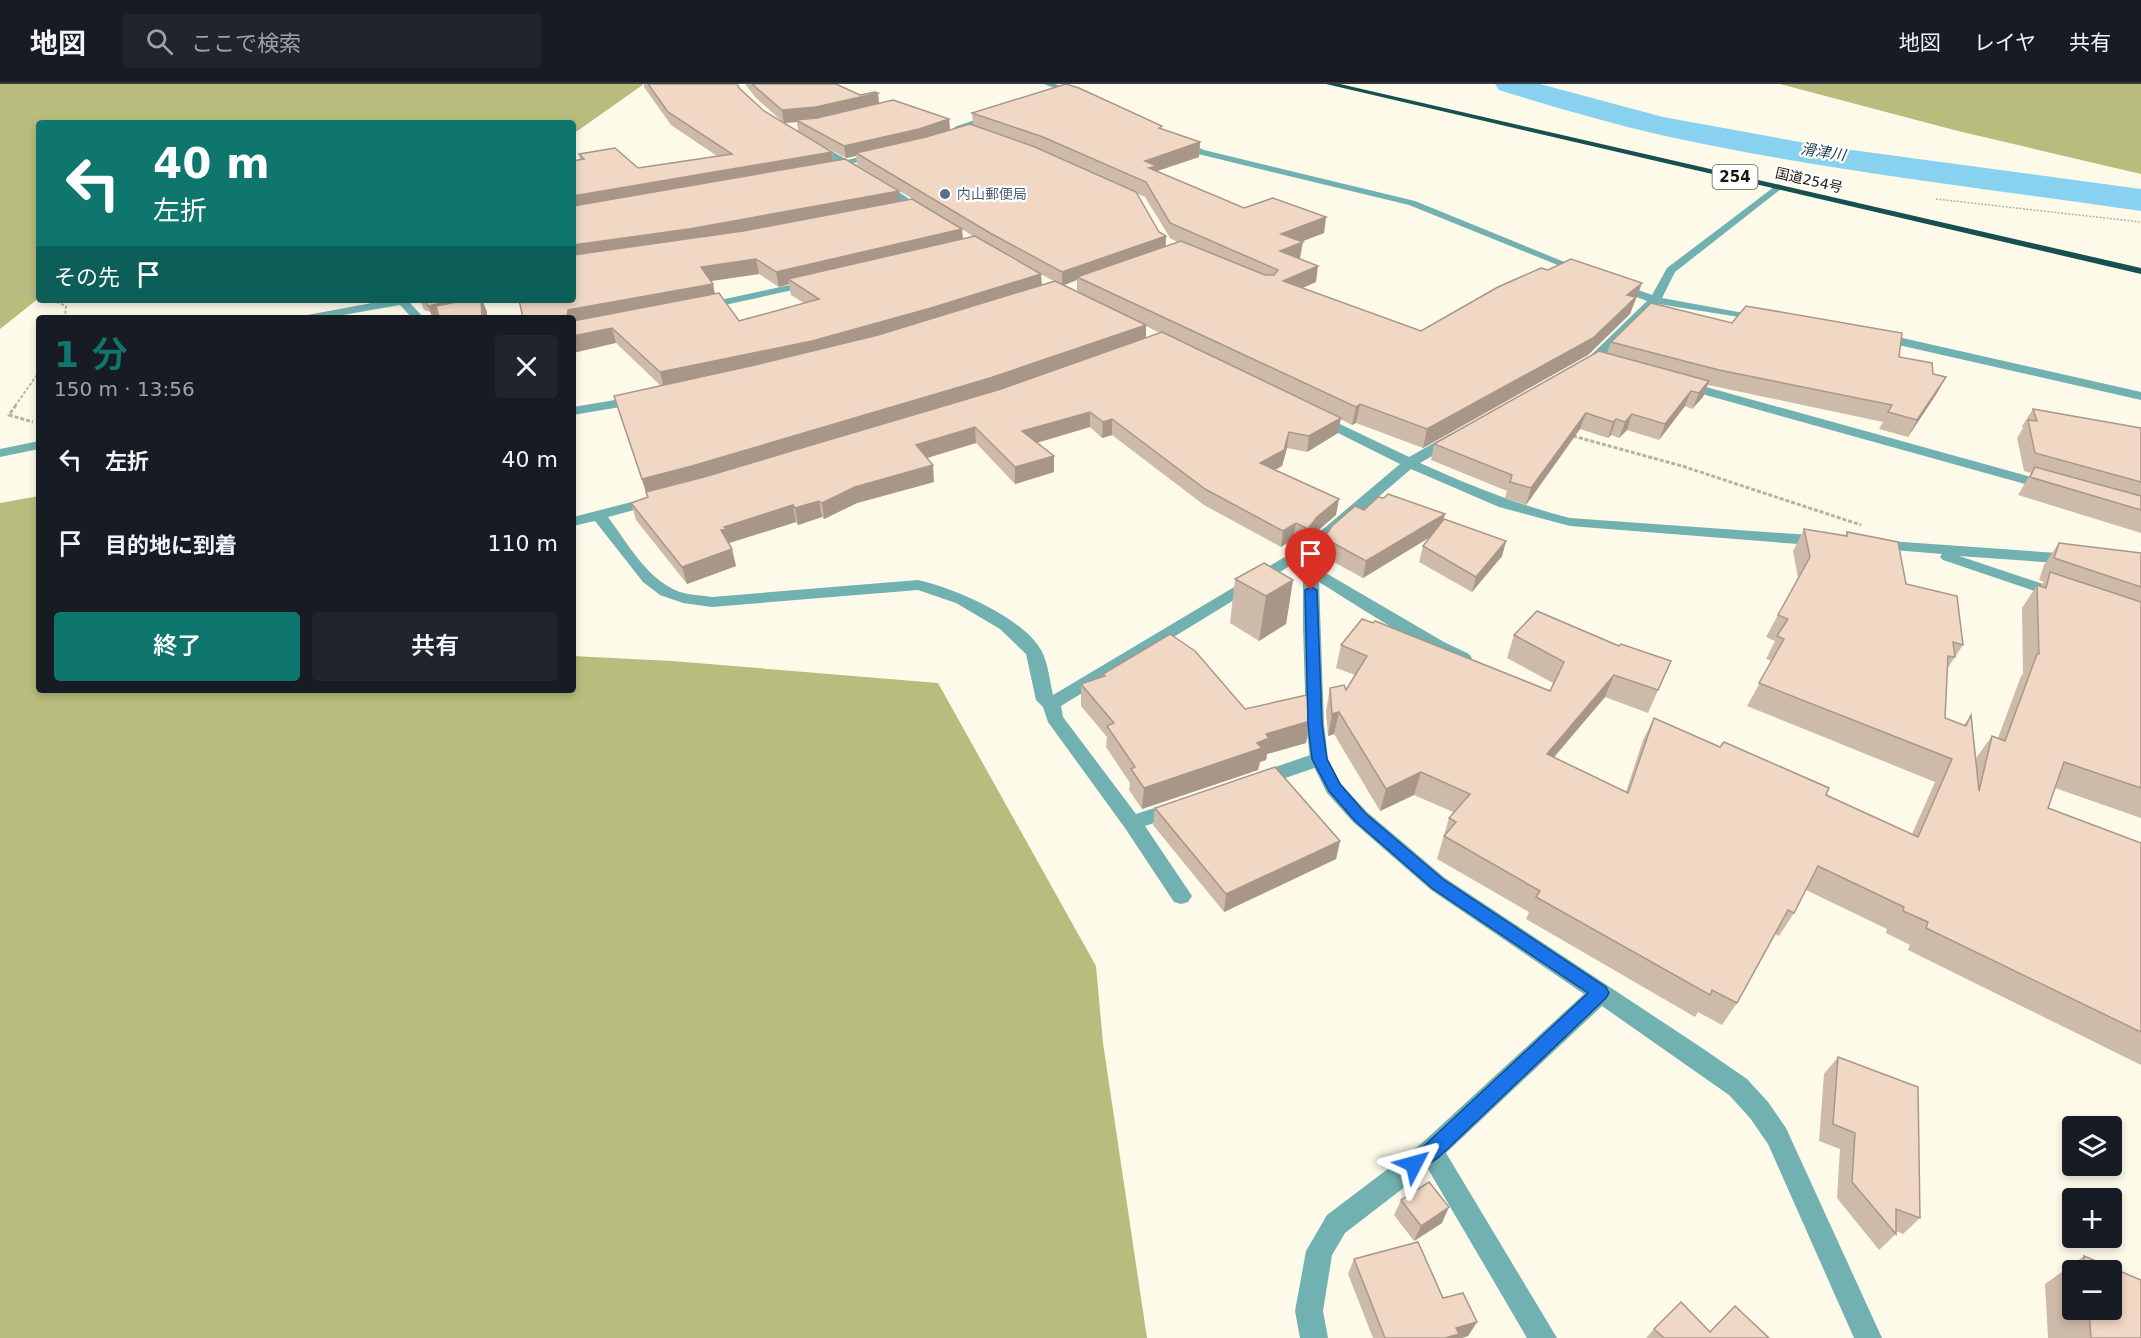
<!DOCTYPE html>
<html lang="ja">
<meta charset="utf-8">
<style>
:root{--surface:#171b24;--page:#20242c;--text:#f1f3f6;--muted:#9ea1a6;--line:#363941;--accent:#0f766e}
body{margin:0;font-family:"DejaVu Sans","Noto Sans JP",sans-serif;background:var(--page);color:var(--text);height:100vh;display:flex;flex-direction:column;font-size:22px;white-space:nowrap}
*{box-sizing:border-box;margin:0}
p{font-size:20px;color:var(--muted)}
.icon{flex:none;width:33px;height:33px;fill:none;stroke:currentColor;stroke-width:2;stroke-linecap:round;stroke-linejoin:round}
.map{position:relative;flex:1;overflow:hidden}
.sheet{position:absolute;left:36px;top:231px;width:540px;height:378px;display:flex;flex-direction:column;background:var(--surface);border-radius:6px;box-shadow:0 3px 9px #0003}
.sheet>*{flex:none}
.top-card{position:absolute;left:36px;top:36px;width:540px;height:183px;border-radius:6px;box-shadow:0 3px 9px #0003;background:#0f766e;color:#fff;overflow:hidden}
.fabs{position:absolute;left:2062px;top:1032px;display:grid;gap:12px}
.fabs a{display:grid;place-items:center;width:60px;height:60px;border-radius:6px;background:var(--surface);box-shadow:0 3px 9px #0003;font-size:30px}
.pin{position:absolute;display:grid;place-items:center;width:51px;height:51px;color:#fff;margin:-62px -26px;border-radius:50% 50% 50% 0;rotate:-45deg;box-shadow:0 0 6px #0007}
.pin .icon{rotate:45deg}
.me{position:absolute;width:66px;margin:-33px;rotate:51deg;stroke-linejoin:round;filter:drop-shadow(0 0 4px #0008)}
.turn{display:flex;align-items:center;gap:21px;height:126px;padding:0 18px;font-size:27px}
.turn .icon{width:78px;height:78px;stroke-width:2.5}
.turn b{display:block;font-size:42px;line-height:51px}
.then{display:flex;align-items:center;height:57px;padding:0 18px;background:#0003;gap:12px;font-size:22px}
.round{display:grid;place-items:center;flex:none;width:63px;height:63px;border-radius:6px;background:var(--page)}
.head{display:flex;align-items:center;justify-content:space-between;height:102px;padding:0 18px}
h1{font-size:36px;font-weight:600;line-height:45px;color:var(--accent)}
.cta{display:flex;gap:12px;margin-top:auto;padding:12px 18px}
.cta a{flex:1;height:69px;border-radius:6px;background:var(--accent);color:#fff;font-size:24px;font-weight:600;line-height:69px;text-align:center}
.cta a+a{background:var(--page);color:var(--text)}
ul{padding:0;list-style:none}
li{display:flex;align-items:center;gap:18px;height:84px;padding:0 18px}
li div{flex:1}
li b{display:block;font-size:22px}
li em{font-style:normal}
header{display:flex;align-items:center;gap:36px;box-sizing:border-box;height:84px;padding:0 30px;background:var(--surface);border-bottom:2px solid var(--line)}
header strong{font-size:28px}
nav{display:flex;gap:33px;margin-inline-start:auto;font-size:21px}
.search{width:420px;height:54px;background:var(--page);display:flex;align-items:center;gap:15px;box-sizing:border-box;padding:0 21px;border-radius:6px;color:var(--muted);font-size:22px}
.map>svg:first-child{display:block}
.forest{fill:#b8bc7c}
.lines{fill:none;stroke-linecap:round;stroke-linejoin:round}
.river{fill:#88d2ef;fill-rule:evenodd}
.path-far2{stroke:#b6b3a5;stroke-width:1.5;stroke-dasharray:2 1.5;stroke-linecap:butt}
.path-far1{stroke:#b6b3a5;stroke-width:2;stroke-dasharray:3 2;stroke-linecap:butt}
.path{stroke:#b6b3a5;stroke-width:3;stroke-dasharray:4 2;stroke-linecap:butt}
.lane{fill:#72b1b1;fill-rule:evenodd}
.street{fill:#72b1b1;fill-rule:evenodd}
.highway{fill:#165050;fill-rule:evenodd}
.wall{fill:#cebaa9;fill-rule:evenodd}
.shaded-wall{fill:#a89789}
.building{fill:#f0d8c4;stroke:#a89789;stroke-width:1.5}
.route{fill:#1a73e8;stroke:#114b97;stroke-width:1.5}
.service-dot{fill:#5c6f8a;stroke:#fff;stroke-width:2}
.labels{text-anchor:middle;stroke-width:4.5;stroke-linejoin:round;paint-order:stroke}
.far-street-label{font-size:14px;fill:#18160c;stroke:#fff}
.far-service-label{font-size:14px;fill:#4e5e75;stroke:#fff;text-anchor:start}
.far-water-label{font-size:15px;font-style:italic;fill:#153844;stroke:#fff}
.shield{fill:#fff;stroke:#5d5c55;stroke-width:1.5}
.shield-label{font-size:15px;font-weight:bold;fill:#18160c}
</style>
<header>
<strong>地図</strong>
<div class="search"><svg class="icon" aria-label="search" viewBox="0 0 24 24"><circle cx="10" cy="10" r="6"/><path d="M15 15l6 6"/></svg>ここで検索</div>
<nav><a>地図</a><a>レイヤ</a><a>共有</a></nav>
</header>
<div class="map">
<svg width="2141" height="1254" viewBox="0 0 2141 1254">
<rect width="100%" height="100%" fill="#fefaea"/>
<g class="forest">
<polygon points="0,0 644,0 573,50 573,39 39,39 39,214 0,245"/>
<polygon points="1780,0 2141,0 2141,90 1958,47"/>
<polygon points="39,412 39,606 573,606 573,572 672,577 938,599 1096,882 1103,959 1147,1254 0,1254 0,419"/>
</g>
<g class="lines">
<path class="river" d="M1495,0H1540L1663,33L1822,62L2141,105V127C1982,104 1822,86 1665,52C1609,39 1554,23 1499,6Z"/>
<polyline class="path-far2" points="1936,115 2141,138"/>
<g class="path-far1">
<polyline points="0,195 39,211"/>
<polyline points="52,216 66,222 65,234"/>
<polyline points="15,322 39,288"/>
</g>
<g class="path">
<polyline points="16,321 9,331 33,338"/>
<polyline points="1573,352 1682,382 1861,441"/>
</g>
<g class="lane">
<polygon points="881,67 884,68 884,72 845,81 840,78"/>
<polygon points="812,196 818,199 816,201 702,226 696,223 702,220"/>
<polygon points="388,216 413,216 410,219 424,234 412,234 400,221 326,234 301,234 307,231"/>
<polygon points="639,312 644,313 645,316 644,319 573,331 573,323"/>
<polygon points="39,357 39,365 0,373 0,365"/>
<path d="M655,412L662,416L660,419L608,433C626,457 646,493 675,506C686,511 700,511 712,513L918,496C954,504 1022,533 1041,566C1048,578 1050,598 1053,611L1283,474L1311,464L1316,466L1319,469L1316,472L1293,480L1061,622L1063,633L1136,730L1176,717L1183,719L1186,724L1183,729L1145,742L1188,806L1192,812L1188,818L1181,820L1174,818L1125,744L1048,638L1043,623L1036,616L1026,570L1000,545L956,519L918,506L712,523L683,519L660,511L643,498L595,437L573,442V433Z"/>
<polygon points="1319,668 1326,670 1328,675 1326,680 1256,704 1249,702 1246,697 1249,692"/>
</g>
<g class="street">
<polygon points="1044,0 1055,0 1083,11 1076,13"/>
<polygon points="996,29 1000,31 999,33 958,46 954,43"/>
<polygon points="1178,54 1204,66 1415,117 1589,188 1588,190 1580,190 1409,121 1198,70 1175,59 1175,55"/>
<path d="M810,59C824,58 916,117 929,130L921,132L842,80L810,63Z"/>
<polygon points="1778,100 1783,103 1781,105 1675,188 1662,214 1760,232 1764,233 1764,237 1658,220 1597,279 1587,284 1579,284 1577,281 1589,273 1647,217 1611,203 1611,199 1619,199 1652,211 1667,184"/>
<polygon points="1876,248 2141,308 2141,316 1872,255 1870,252"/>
<polygon points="1681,296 2053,399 2055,402 2048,406 2043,405 1677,303 1675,300"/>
<path d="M1319,330L1409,373L1450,350H1460L1462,353L1460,356L1420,379C1469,401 1518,421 1570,434L1824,452L1832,457L1824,462L1570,442L1499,423L1411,385L1327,457L1319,469V485L1444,558L1469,570L1472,574L1469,578C1449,583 1342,512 1319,498L1324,640L1328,675L1341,700L1367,728L1445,794L1702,964L1747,995L1768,1018L1786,1044L1882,1254H1854L1768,1060L1750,1034L1729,1011L1602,922L1446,1069L1557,1254H1527L1428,1085L1345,1149L1332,1171L1323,1227L1328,1254H1300L1295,1227L1306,1167L1327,1131L1422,1059L1584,910L1431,806L1353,738L1327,709L1310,675L1306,640L1303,544V469L1316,451L1400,380L1314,337L1312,334Z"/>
<polygon points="1875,456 2072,470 2080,475 2072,480 1959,472 2064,507 2066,510 2058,515 1943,476 1940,473 1942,470 1870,464 1867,461"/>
</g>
<polygon class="highway" points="1326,0 1340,0 2141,184 2141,190"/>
</g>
<g class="wall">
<path d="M644,0H737L739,4L764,27L784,39L756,14L745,0H836L860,11L878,9L879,19L949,35L950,46L973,41L972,29L1162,46L1200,58L1199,73L1157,87L1244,124L1326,133L1324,149L1301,157L1300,174H1299L1316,198L1303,204L1421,247L1548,186L1642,199L1630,230L1588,271L1423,364L1356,339L1352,341L1340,335L1338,349L1307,368L1287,364L1282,382L1275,386L1336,431L1315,449L1305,462L1293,455L1281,463L1204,421L1112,351L1102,354L1090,343L1037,359L1054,372V388L1015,400L976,359L927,374L934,398L857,419L824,435L822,433L798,441L796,438L729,459L736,482L687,500L636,436L631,419L648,414L614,312L661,302L616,259L573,216L580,75L579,70L638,84L717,72L671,41L644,3ZM797,38L798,47L784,39ZM819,60L846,74L856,72L857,81L947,136L900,117L834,77L832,68ZM1136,109L1145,113L1170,154L1177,158L1166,162V152L1159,148ZM962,145L974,153L963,155ZM759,190L779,203L789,200L791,211L804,219L739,237L715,210L711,197ZM1041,190L1055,198L1042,202ZM1077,196V208L1063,201ZM1146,242L1160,249L1146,254Z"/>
<polygon points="420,216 459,216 459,217 467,216 482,216 487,228 487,234 433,234 430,228 424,226"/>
<polygon points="1611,258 1899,273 1933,290 1946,293 1937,309 1908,353 1879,345 1883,338 1708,301 1703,313 1692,325 1685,322 1659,356 1627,346 1619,354 1611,351 1608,354 1580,345 1526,421 1505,414 1507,407 1431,376 1434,360 1607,269"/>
<polygon points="2033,325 2141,344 2141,449 2018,411 2031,389 2024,387 2017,354 2023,344 2022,342"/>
<polygon points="1364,426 1445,430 1443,436 1506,457 1502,472 1472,508 1419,478 1423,462 1430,453 1363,494 1321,471 1324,454"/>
<polygon points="1804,445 1845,452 1847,448 1906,500 1963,561 1947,585 1945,634 1964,641 1971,631 1976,674 1992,652 1998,654 2021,592 2023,590 2022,524 2037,501 2040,502 2044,498 2039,496 2044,481 2059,459 2141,469 2141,734 2055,704 2048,724 2141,759 2141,981 1908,866 1910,861 1886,849 1887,845 1806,806 1794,829 1779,852 1775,850 1737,919 1722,941 1698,928 1695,933 1526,835 1529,828 1437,775 1449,734 1453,728 1414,711 1380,727 1334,650 1328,652 1326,627 1330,604 1346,606 1355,591 1336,584 1341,561 1550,607 1553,599 1507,574 1514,551 1619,562 1671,577 1648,629 1605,613 1554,673 1626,708 1643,656 1654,634 1912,750 1935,698 1747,622 1772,577 1766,575 1775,557 1766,553 1798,494 1793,467"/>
<polygon points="1235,495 1293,496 1286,540 1259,557 1230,539"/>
<polygon points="1103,590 1245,625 1310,637 1306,659 1267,670 1266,676 1260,678 1258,686 1142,725 1129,706 1130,699 1106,663 1107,653 1081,622 1081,600 1103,592"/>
<polygon points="1155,724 1340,757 1336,775 1224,828 1153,741"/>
<polygon points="1838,973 1920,1134 1903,1150 1896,1147 1896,1150 1879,1166 1837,1114 1840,1065 1819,1057 1824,990"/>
<polygon points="1401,1116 1442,1139 1414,1157 1394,1131"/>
<path d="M2084,1172L2141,1196V1254H2048L2045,1200ZM2073,1186H2112V1226H2073Z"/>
<polygon points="1354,1175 1443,1214 1477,1238 1468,1252 1462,1254 1373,1254 1348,1190"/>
<polygon points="1654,1245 1769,1254 1646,1254"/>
</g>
<g class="shaded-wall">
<polygon points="878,9 879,21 799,38 796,36 797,38 784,39 782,26"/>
<polygon points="949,35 950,47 920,57 856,69 856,72 846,74 844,62"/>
<polygon points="1200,58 1199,73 1157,87 1156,96 1145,77"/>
<polygon points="832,68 834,81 573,127 573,112"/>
<polygon points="899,107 900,121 573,177 573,161"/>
<polygon points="1326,133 1324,149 1280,166 1281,150"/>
<polygon points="962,145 963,159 788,195 789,200 779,203 776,188"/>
<polygon points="1166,152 1165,166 1077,193 1077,196 1062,202 1062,188"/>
<polygon points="1303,158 1300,174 1278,183 1280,167"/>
<polygon points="756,175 759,190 704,198 701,183"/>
<polygon points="1318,182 1316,198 1281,213 1283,197"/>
<polygon points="1041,190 1042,205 814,273 664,304 660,288"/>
<polygon points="1642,199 1630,230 1588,271 1423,364 1427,345 1627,211"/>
<polygon points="713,200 716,215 573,242 573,234 567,234 568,226"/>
<polygon points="456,216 459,216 464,230 446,234 433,234 428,222"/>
<polygon points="481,216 482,216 487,228 487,234 482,234"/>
<polygon points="1146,241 1146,256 990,310 696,399 647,412 642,395"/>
<polygon points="612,244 616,259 573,269 573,252"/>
<polygon points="1946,293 1937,309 1908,353 1917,336"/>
<polygon points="1709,297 1703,313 1692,325 1699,309"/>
<polygon points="1691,307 1685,322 1659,356 1665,340"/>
<polygon points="1360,320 1356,339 1352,341 1356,323"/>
<polygon points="1090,328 1090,343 1022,363 1022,347"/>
<polygon points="1586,329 1580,345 1526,421 1531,404"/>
<polygon points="1632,330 1627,346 1619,354 1625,338"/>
<polygon points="1341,334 1338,349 1307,368 1309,352"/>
<polygon points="1112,335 1112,351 1102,354 1103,338"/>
<polygon points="1616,335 1611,351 1608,354 1613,338"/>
<polygon points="975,343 976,359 917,377 916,361"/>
<polygon points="1289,348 1287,364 1282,382 1258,395 1260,379"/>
<polygon points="1054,372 1054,388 1015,400 1015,383"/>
<polygon points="933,381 934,398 857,419 824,435 822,419 855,403"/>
<polygon points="1339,415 1336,431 1315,449 1305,462 1308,445 1317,433"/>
<polygon points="819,417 822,433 798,441 795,424"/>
<polygon points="793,421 796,438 729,459 730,461 721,446 724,443"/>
<polygon points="1445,430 1440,447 1363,494 1366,477"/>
<polygon points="1296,439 1293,455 1281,463 1283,447"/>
<polygon points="1506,457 1502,472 1472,508 1476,493"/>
<polygon points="732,465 736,482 687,500 682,483"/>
<polygon points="1293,496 1286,540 1259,557 1266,512"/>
<polygon points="1614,591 1605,613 1538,692 1547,670"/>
<polygon points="1339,628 1334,650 1328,652 1332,630"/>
<polygon points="1310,637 1306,659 1267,670 1266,676 1260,678 1258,686 1142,725 1144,704 1257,659 1266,650"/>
<polygon points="1421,688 1414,711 1380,727 1386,705"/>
<polygon points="1340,757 1336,775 1224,828 1226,810"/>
<polygon points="1449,1123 1442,1139 1414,1157 1421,1142"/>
<polygon points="1477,1238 1468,1252 1462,1254 1445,1254 1456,1244"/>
</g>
<g class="building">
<polygon points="648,0 737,0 739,4 764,27 832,68 573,112 573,77 584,75 579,70 615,64 638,84 732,70 668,28"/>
<polygon points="752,0 836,0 860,11 875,8 878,9 816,23 782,26"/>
<polygon points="1066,0 1079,4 1162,42 1159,44 1200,58 1145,77 1157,82 1149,84 1244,124 1273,114 1326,133 1281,150 1303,158 1280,167 1318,182 1283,197 1421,247 1498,203 1541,184 1548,186 1571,175 1642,199 1627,211 1636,213 1593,254 1427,345 1360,320 1356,323 1077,193 1181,157 1265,191 1274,191 1278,186 1170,139 1146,98 1043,53 972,29"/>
<polygon points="893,16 949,35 919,45 844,62 796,36 817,34"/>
<polygon points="970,40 1035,63 1136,108 1159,148 1166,152 1062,188 990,149 856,69 926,53"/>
<polygon points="845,75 899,107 689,145 573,161 573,122"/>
<polygon points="912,115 962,145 776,188 756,175 701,183 713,200 568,226 567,234 523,234 519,216 573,216 573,171 743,147"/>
<polygon points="975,152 1041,190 931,224 812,257 660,288 612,244 573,252 573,237 719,209 739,237 819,215 788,195"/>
<polygon points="1055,197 1146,241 990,294 692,382 642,395 614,312 755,281 878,251"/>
<polygon points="425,216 456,216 428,222"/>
<polygon points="467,216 481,216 482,234 439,234 436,222"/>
<polygon points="1651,219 1732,239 1746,222 1902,249 1899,273 1932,279 1933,290 1946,293 1917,336 1888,328 1892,321 1719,286 1611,258"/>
<polygon points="1162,248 1341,334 1309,352 1289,348 1284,366 1260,379 1339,415 1317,433 1308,445 1296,439 1283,447 1205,405 1112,335 1103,338 1090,328 1022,347 1054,372 1015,383 975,343 916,361 933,381 855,403 822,419 819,417 795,424 793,421 724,443 726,445 721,446 732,465 682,483 631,419 648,413 646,408 704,393 1001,305"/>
<polygon points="1599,267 1709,297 1699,309 1691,307 1665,340 1632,330 1625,338 1616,335 1613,338 1586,329 1531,404 1510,398 1512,391 1434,360"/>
<polygon points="2033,325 2141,344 2141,398 2035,369 2028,336 2037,337"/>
<polygon points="2035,383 2141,412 2141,426 2030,393"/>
<polygon points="1388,410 1445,430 1366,477 1324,454 1332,442 1355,422 1364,426 1378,413 1384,414"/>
<polygon points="1444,435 1506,457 1476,493 1423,462"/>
<polygon points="1804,445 1847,452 1847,448 1898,458 1906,500 1957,512 1963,561 1953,558 1955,573 1948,572 1945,634 1966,642 1971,631 1979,707 1992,652 2005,657 2037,570 2039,570 2037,501 2046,504 2050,488 2141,518 2141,704 2064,678 2048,724 2141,759 2141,948 1926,844 1928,838 1903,827 1904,823 1818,782 1794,829 1788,826 1737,919 1712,906 1710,911 1536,813 1540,807 1444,752 1456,738 1449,734 1470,710 1421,688 1386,705 1339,628 1332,630 1330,604 1344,601 1346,606 1367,572 1341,561 1362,535 1373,539 1375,537 1550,607 1564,578 1514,551 1537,527 1619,562 1621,560 1671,577 1658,606 1614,591 1547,670 1628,709 1654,634 1720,663 1724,658 1829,704 1826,711 1918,753 1952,675 1759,599 1784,555 1777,552 1788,535 1778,531 1810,473"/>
<polygon points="2059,459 2141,469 2141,503 2054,474"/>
<polygon points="1264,479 1293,496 1266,512 1235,495"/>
<polygon points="1170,550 1195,567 1245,625 1307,611 1310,637 1266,650 1269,654 1257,659 1262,664 1144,704 1131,685 1135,683 1107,642 1114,639 1081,600 1105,592 1103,590"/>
<polygon points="1275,683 1340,757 1226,810 1155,724"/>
<polygon points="1838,973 1918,1003 1920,1134 1896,1125 1896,1150 1852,1098 1855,1049 1833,1040"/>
<polygon points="1429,1098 1449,1123 1421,1142 1401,1116"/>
<polygon points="1418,1158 1443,1214 1463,1209 1477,1238 1456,1244 1459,1250 1445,1254 1385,1254 1354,1175"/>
<polygon points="2084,1172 2141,1196 2141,1254 2091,1254 2089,1226 2112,1226 2112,1186 2086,1186"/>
<polygon points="1681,1218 1710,1248 1735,1222 1769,1254 1664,1254 1654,1245"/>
</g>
<polygon class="route" points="1311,503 1317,506 1322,640 1327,675 1340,700 1365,729 1444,796 1606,903 1609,909 1606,914 1438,1074 1414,1089 1407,1087 1405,1080 1407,1074 1425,1061 1588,909 1433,805 1355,737 1329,707 1312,675 1308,640 1305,506"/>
<circle class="service-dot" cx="945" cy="110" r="6"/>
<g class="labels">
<g class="far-street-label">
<text transform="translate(1809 96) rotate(13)" y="5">国道254号</text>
</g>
<g class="far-service-label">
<text x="957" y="115">内山郵便局</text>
</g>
<g class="far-water-label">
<text transform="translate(1823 68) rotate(9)" y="5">滑津川</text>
</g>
<rect class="shield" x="1712.5" y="81" width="45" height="24" rx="4.5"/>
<g class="shield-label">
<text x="1735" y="98">254</text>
</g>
</g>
</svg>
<div class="fabs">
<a><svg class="icon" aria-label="layers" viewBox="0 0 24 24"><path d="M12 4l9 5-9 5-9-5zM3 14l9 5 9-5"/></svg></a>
<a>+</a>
<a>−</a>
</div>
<div class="pin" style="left:1311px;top:506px;background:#d93025"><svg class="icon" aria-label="arrive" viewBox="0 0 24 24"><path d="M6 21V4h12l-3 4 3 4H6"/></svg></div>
<svg class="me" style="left:1414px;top:1080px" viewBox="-20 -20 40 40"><path d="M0-17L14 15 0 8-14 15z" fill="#1a73e8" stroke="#fff" stroke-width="4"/></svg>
<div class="top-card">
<div class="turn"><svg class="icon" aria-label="left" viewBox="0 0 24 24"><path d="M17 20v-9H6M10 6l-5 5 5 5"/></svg><div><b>40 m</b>左折</div></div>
<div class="then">その先<svg class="icon" aria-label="arrive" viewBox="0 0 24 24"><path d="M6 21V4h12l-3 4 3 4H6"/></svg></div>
</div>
<section class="sheet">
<div class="head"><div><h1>1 分</h1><p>150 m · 13:56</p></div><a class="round"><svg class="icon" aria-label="close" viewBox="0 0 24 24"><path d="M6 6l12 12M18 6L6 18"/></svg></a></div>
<ul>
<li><svg class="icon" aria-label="left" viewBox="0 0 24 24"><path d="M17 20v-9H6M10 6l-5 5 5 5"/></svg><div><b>左折</b></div><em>40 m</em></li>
<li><svg class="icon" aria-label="arrive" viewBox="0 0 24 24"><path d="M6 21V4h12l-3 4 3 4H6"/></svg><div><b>目的地に到着</b></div><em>110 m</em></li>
</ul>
<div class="cta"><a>終了</a><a>共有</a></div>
</section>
</div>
